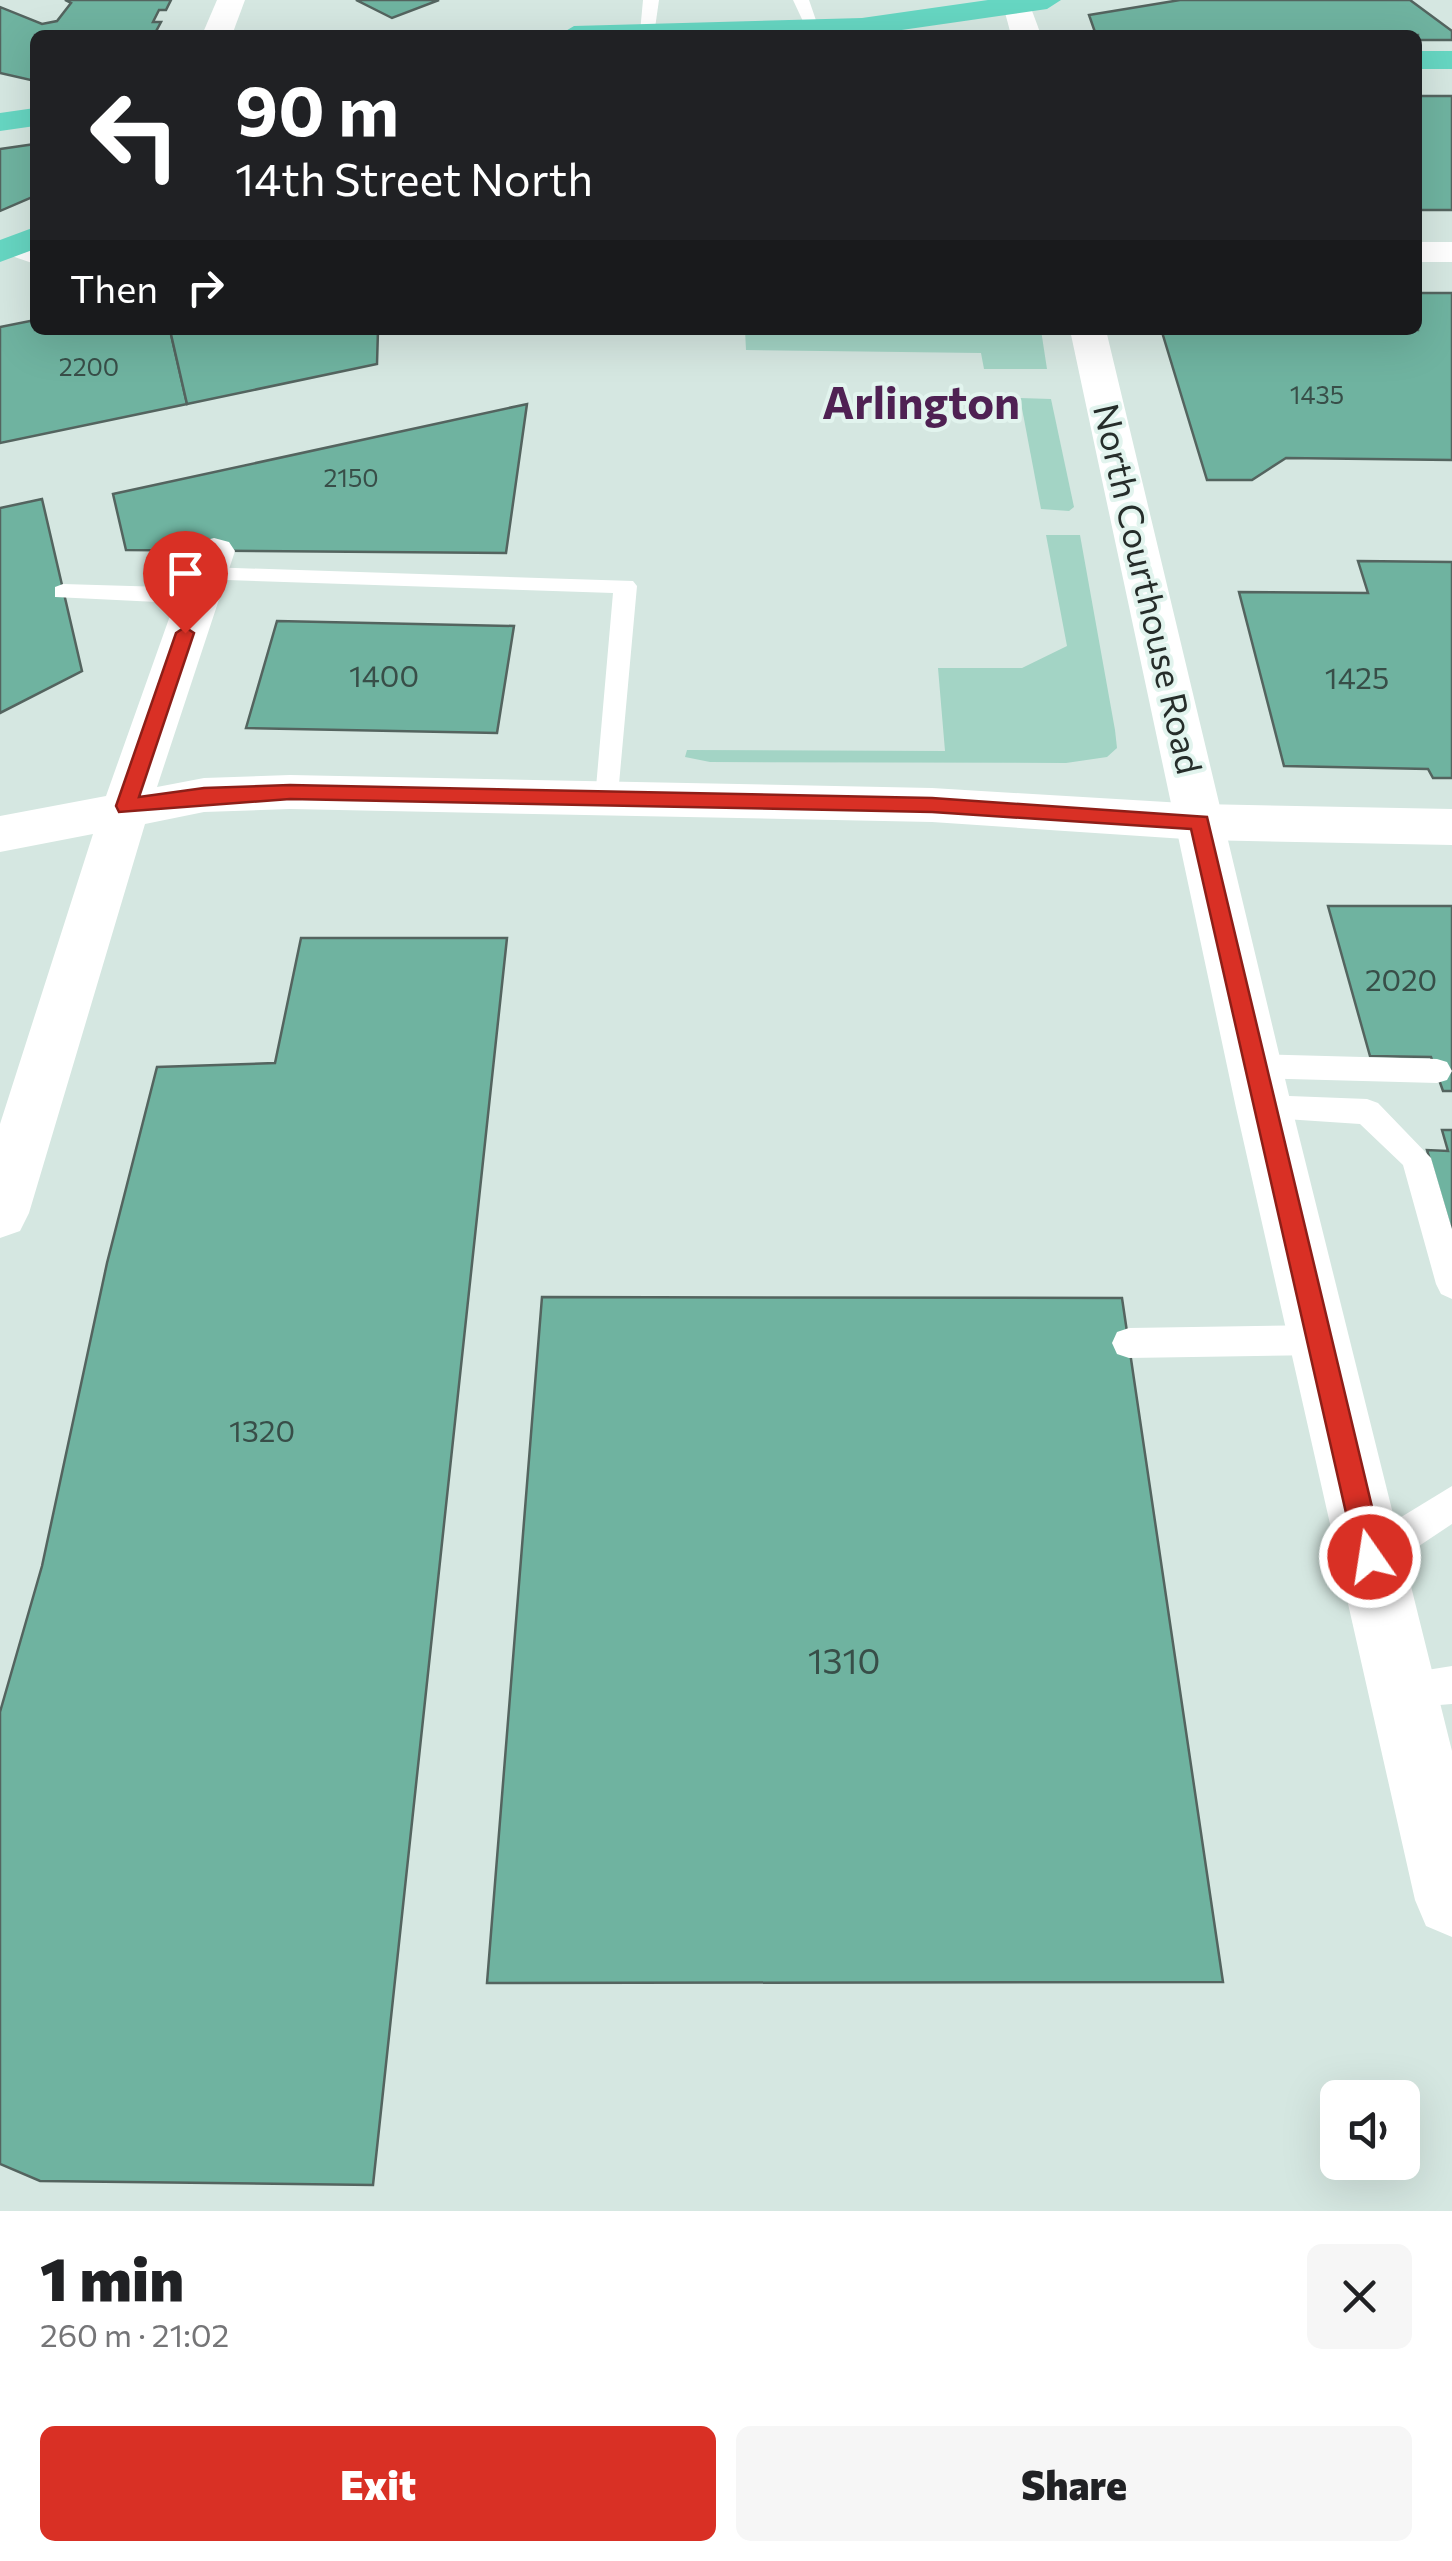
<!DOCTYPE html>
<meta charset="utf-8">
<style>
:root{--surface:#fff;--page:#f6f6f6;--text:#202124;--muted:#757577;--accent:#d93025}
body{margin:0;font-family:Commissioner,sans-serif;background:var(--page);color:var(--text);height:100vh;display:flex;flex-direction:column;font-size:38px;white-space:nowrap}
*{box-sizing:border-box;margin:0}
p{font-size:32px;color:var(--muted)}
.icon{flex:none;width:55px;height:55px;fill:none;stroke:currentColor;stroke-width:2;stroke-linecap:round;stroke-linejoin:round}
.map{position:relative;height:2211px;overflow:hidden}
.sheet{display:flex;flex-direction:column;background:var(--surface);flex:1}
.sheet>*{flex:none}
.hud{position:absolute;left:30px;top:30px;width:1392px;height:305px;border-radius:15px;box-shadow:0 10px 40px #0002;background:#202124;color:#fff;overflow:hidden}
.fabs{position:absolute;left:1320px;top:2080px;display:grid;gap:20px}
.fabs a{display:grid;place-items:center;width:100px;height:100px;border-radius:15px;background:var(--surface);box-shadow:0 10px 40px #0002;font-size:50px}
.pin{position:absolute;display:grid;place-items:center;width:85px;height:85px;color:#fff;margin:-102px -42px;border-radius:50% 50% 50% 0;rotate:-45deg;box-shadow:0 0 10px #0007}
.pin .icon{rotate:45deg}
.me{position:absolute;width:110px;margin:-55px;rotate:347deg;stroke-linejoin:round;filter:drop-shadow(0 0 8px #0008)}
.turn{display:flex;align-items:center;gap:35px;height:210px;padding:0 40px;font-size:45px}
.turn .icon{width:130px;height:130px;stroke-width:2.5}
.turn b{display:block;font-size:70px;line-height:85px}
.then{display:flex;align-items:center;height:95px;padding:0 40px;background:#0003;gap:20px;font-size:38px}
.round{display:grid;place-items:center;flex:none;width:105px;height:105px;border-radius:15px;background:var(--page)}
.headline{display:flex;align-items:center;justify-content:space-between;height:170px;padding:0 40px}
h1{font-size:60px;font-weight:800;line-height:75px}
.action{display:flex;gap:20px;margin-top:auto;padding:20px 40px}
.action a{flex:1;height:115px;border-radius:15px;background:var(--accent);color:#fff;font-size:40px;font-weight:800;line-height:115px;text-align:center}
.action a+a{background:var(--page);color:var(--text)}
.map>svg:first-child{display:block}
.green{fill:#a3d4c5}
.building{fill:#6fb3a0;stroke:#54645f;stroke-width:2.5}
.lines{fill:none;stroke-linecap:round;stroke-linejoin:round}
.service{fill:#fff;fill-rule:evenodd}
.minor{fill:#fff;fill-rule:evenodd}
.tertiary{fill:#fff;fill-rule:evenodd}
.secondary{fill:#fff;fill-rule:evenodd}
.primary{fill:#66d6c2;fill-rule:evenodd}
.route{fill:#d93025;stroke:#8d1f18;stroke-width:2.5}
.labels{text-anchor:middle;stroke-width:8;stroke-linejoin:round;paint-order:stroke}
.far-number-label{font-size:25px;fill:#384e48}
.number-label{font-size:30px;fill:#384e48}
.street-label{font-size:35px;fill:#262d2a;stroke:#e2f4ee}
.near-number-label{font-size:35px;fill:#384e48}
.far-town-label{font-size:45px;font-weight:bold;fill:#4f2153;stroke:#e2f4ee}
</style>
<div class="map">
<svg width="1452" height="2211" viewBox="0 0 1452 2211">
<rect width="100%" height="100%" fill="#d5e7e1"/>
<g class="green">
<polygon points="745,330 1041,330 1047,369 984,369 981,353 746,350"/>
<polygon points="1020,398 1051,399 1074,507 1069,511 1041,509"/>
<polygon points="1046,535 1080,535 1115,730 1117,748 1107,757 1066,763 710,762 685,757 687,750 945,751 938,668 1022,668 1067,646"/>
</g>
<g class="building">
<polygon points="65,0 171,0 166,10 159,10 153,22 161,22 154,35 35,35 35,81 0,73 0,7 42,24 57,21 71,3"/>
<polygon points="356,0 439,0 392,18"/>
<polygon points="1180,0 1410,0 1452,31 1452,40 1418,40 1418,35 1096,35 1089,15"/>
<rect x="1418" y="96" width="34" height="114"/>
<polygon points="35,144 35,196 0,211 0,149"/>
<polygon points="1418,293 1452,293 1452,460 1286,458 1252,480 1207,480 1162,332 1418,330"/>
<polygon points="35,320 35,330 170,330 187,404 0,443 0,327"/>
<polygon points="170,330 378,330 377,364 187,404"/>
<polygon points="527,404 506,553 126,550 113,494"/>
<polygon points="42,499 82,671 0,713 0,508"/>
<polygon points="1358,561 1452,562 1452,778 1433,778 1428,769 1284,766 1239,592 1368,593"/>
<polygon points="277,621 514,626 497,733 246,728"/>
<polygon points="1328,906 1452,906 1452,1091 1443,1091 1431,1057 1370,1056"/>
<polygon points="301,938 507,938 373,2185 40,2181 0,2164 0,1712 42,1566 107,1263 157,1067 275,1063"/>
<polygon points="1442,1130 1452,1130 1452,1234 1427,1150 1448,1151"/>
<polygon points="542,1297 1122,1298 1223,1982 487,1983"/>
</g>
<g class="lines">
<g class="service">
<polygon points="643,0 659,0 654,35 640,32"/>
<polygon points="793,0 809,0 820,32 808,32"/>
<polygon points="10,243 35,252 35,264 3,253 3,245"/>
<polygon points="206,567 633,581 637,586 617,806 599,806 595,799 613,593 198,579 198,569"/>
<polygon points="63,584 198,588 210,596 198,604 55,597 55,587"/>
<polygon points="1256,1054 1437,1059 1447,1062 1452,1071 1447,1080 1437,1083 1256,1078 1246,1075 1241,1066 1246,1057"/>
<polygon points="1264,1095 1367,1099 1378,1103 1431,1158 1452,1229 1452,1299 1441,1294 1436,1284 1403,1165 1360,1124 1253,1117 1249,1108 1253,1099"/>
<polygon points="1321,1325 1333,1329 1338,1340 1333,1351 1321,1355 1129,1358 1117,1354 1112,1343 1117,1332 1129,1328"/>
<polygon points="1452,1486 1452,1524 1383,1570 1370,1575 1357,1570 1352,1557 1357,1544"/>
<polygon points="1452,1666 1452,1704 1402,1708 1389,1702 1383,1689 1389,1676"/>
</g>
<polygon class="minor" points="214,538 229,542 235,551 157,787 204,778 290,775 932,788 1200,804 1452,809 1452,845 1200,840 932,822 290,809 204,812 145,824 29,1213 20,1231 0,1238 0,1124 93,834 0,852 0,816 106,796 193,551 199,542"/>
<rect class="tertiary" x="1418" y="242" width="34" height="20"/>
<g class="secondary">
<polygon points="217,0 245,0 232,35 202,35"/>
<polygon points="1006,0 1028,0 1041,35 1011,35 1003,5"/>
<polygon points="1070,330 1106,330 1292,1108 1452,1751 1452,1937 1426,1926 1415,1900 1236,1108"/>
</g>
<g class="primary">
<polygon points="988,0 1061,0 1047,9 867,35 559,35 574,26 862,18"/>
<rect x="1418" y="51" width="34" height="18"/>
<polygon points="35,108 35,126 0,131 0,113"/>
<polygon points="35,227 35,249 0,262 0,240"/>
</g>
</g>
<polygon class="route" points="185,627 194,633 139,797 204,788 290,785 932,798 1207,817 1384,1557 1380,1567 1370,1571 1360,1567 1356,1557 1191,829 932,812 290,799 119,812 116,806 176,633"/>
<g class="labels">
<g class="far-number-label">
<text x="89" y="376">2200</text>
<text x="1317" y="404">1435</text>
<text x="351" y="487">2150</text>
</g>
<g class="number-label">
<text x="384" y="687">1400</text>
<text x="1357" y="689">1425</text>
<text x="1401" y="991">2020</text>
<text x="262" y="1442">1320</text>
</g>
<g class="street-label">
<text transform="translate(1147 589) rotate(77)" y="12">North Courthouse Road</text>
</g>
<g class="near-number-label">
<text x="844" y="1674">1310</text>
</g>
<g class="far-town-label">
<text x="921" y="419">Arlington</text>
</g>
</g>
</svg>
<div class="fabs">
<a><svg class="icon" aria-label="sound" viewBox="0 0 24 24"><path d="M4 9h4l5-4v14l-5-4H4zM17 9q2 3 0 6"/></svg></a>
</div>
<div class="pin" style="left:185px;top:633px;background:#d93025"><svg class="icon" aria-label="arrive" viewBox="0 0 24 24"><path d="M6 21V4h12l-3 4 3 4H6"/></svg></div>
<svg class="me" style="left:1370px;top:1557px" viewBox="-20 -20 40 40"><circle r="17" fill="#d93025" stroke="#fff" stroke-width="3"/><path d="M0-11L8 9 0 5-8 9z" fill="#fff"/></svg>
<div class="hud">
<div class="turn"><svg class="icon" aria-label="left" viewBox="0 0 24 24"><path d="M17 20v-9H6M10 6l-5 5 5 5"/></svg><div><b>90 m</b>14th Street North</div></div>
<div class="then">Then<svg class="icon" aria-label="right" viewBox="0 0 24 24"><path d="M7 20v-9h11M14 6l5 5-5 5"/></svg></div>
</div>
</div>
<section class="sheet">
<div class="headline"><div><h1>1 min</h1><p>260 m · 21:02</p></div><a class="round"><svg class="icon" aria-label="close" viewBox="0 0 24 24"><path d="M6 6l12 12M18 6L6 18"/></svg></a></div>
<div class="action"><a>Exit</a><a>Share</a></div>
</section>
